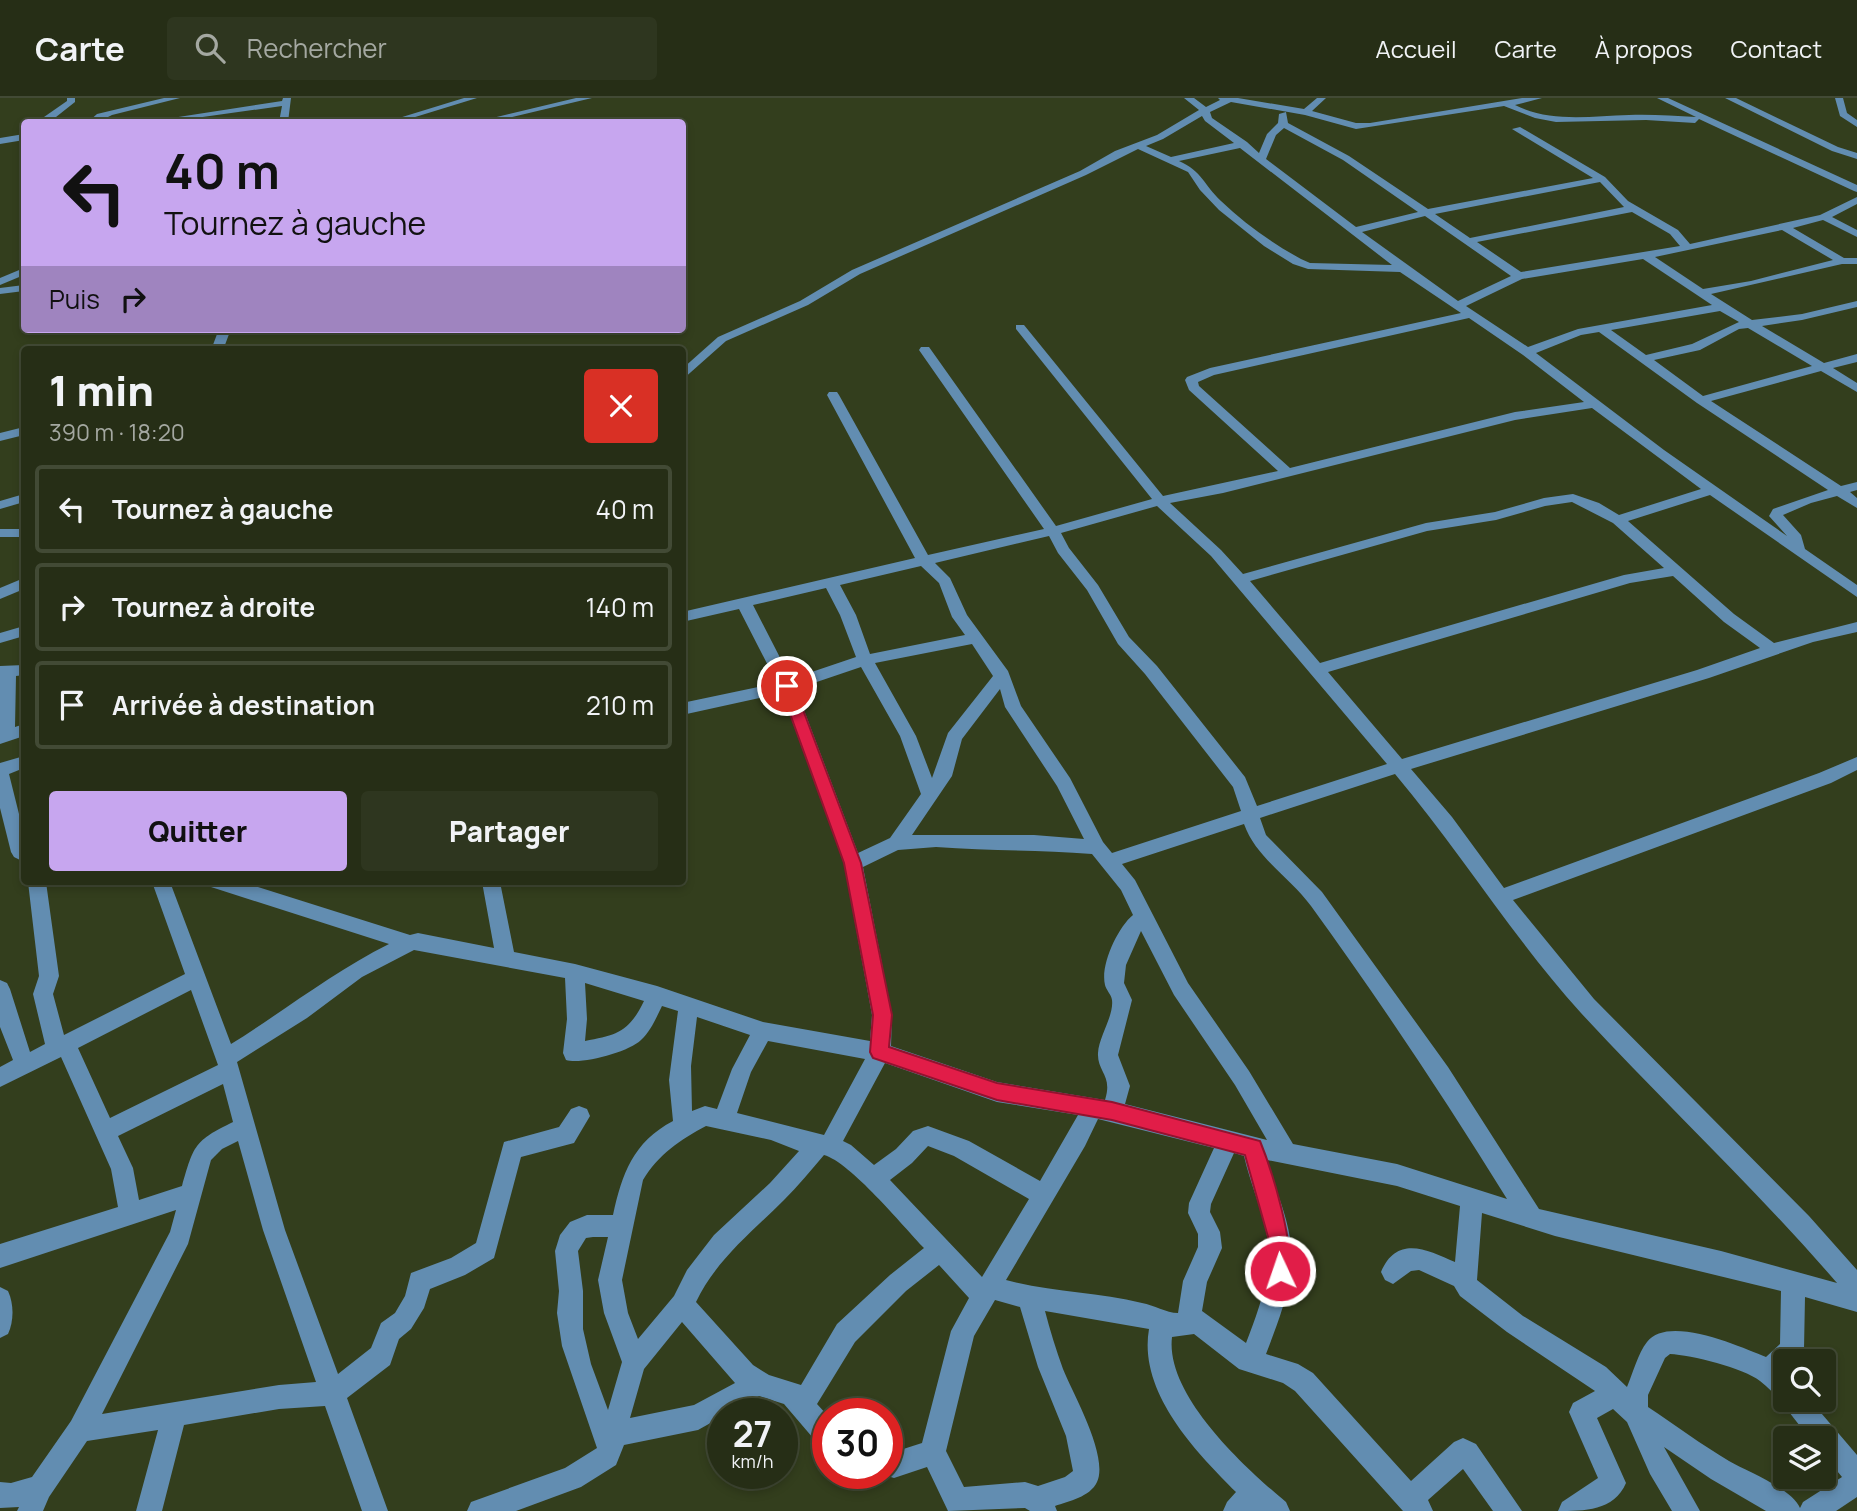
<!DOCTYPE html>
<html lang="fr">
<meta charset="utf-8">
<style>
:root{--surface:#262e16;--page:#2e361f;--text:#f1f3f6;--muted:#a4a8a1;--line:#424a35;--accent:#c7a6ef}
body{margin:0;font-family:Manrope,sans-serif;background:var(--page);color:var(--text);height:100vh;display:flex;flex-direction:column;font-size:26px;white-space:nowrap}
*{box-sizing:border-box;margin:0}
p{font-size:23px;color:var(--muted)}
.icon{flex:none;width:38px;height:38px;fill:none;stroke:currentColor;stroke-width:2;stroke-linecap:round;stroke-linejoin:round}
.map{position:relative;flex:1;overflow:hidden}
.details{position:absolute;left:21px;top:248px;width:665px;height:539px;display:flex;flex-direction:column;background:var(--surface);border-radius:7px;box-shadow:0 4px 10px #0003,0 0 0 2px var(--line)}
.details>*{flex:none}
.hud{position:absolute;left:21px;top:21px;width:665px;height:214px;border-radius:7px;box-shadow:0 4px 10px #0003,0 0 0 2px var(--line);background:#c7a6ef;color:#111;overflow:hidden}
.tools{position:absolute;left:1773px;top:1251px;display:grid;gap:14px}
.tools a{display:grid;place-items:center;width:63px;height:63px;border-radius:7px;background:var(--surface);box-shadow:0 4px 10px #0003,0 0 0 2px var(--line);font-size:35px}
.speed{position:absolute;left:707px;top:1300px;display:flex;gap:14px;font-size:35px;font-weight:700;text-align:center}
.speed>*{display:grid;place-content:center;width:91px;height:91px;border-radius:50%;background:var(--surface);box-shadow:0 4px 10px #0003,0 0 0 2px var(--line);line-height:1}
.speed small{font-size:18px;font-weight:400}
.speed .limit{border:10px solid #d22;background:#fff;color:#111}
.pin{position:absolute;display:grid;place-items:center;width:60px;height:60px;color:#fff;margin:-30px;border:4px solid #fff;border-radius:50%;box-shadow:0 2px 7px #0007}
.me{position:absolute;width:77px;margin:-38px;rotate:357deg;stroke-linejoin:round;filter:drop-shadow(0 0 5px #0008)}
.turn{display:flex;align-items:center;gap:24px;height:147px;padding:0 28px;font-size:32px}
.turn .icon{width:91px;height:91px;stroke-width:2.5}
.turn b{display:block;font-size:49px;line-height:60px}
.then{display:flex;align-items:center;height:66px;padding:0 28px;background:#0003;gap:14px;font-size:26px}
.round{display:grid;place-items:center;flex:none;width:74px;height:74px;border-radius:7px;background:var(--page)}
.headline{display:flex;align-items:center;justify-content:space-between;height:119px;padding:0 28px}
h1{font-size:42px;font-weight:800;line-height:52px}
.primary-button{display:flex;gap:14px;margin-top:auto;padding:14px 28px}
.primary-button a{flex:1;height:80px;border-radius:7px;background:var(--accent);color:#111;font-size:28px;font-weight:800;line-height:80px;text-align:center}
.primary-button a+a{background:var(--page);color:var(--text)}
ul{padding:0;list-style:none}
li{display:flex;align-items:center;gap:21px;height:88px;margin:0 14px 10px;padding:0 14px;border:4px solid var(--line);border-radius:7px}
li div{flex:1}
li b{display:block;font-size:26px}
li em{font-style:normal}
header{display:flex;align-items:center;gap:42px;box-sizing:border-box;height:98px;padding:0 35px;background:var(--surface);border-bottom:2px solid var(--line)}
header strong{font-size:33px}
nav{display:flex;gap:38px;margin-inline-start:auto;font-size:24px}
.search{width:490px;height:63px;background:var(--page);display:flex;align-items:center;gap:18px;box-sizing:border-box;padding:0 24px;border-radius:7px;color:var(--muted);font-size:26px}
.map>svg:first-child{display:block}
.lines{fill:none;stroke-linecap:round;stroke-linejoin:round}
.minor{fill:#628db1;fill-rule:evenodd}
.route{fill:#e11d48;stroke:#92132f;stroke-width:2}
</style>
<header>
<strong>Carte</strong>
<div class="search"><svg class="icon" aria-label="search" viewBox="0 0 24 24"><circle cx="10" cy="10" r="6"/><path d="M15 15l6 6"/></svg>Rechercher</div>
<nav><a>Accueil</a><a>Carte</a><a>À propos</a><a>Contact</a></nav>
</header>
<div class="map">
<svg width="1857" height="1413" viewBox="0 0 1857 1413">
<rect width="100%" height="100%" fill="#333e1d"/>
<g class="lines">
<g class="minor">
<polygon points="67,0 75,0 75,4 56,19 67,20 67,24 44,23 44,19 67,3"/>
<polygon points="164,0 180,0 112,17 98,24 88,24 97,16"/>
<polygon points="283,0 291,0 288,24 279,24 282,8 167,24 146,24 282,3"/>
<polygon points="464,0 477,0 399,24 386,24"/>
<polygon points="576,0 592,0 491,24 476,24"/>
<path d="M1184,0H1194L1206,9L1220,2L1218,0H1238L1304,11L1317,0H1326L1312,13L1356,25H1370L1522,0H1542L1515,7C1550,25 1591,18 1629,17C1651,16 1674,18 1696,19L1657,0H1668L1857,87V94L1854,93L1699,21L1695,25L1646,22L1556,24L1535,20L1504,8L1356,31L1305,17L1231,4L1210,14L1212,20L1247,44L1259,55L1267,36L1278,25L1279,16L1286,14L1288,25L1349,58L1428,111L1593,80L1512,31L1520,29L1605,79L1628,103L1678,132L1690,146L1820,117L1857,99V106L1832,119L1857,132V139L1823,122L1793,130L1844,160H1857V166H1842L1711,196L1752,222L1802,216L1857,203V209L1802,222L1762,228L1824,265L1857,256V264L1833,270L1857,285V294L1821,273L1711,303L1841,388L1857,384V392L1850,394L1857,400V410L1837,398L1811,405L1783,417L1801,437L1805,451L1857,487V499L1710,397L1628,423L1734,516L1774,545L1857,524V534L1813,544L1709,580L1411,671L1452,719L1504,790L1819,675L1857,659V672L1831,685L1513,802L1594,901L1809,1118L1857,1172V1214L1805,1199L1804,1251L1797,1264H1785V1302H1810L1857,1357V1399L1836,1413H1766L1711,1381L1664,1349L1700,1413H1672L1650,1376L1627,1324L1613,1311L1597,1320L1626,1385C1614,1413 1584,1413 1558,1413L1562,1404L1598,1380L1569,1314L1573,1305L1595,1293L1507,1234L1460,1198L1454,1188L1419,1172L1411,1173L1393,1186L1385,1182L1381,1174C1397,1136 1428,1152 1455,1164L1460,1108L1397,1088L1267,1062C1274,1088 1286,1114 1290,1140C1296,1181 1280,1219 1266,1256L1298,1266L1313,1275L1411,1383L1454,1344L1463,1340L1476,1346L1522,1413H1493L1463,1371L1428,1402L1433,1413H1403L1295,1293L1283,1285L1239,1271L1194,1236L1172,1239C1165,1297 1245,1370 1286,1404L1290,1413H1223L1227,1404L1236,1394C1195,1353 1138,1294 1149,1231L1045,1213C1050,1232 1056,1252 1063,1271C1073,1296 1109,1358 1097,1384C1090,1399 1069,1403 1055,1408L1057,1413H1030L1025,1410L948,1413L927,1369L894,1380L881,1376H887V1352L894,1354L922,1345L951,1233L969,1200L939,1167L906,1193L855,1244L817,1306L828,1318V1351L819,1347L784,1306L759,1298L698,1332L624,1347L616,1367L581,1389L516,1413H467L471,1404L565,1370L597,1350L562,1248L557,1215L559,1193L555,1153L560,1137L570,1124L587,1117H613C622,1076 633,1044 673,1023L669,982L678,913L662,908C656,920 651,933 641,942C629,954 581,967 566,962L563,955L567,921L565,880L414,852L362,879L307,920L237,964L285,1132L338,1276L371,1250L381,1225L395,1215L405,1198L411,1175L451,1160L476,1145L504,1044L559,1029L571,1011L579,1008L587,1011L590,1018L574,1045L521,1059L494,1160L465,1177L430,1191L424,1210L411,1231L399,1241L390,1267L347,1300L388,1413H362L325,1308L279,1311L184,1327L162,1413H136L158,1332L87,1343L49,1399L43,1413H17L19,1409L0,1410V1384L11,1385L32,1379L71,1323L170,1134L176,1112L0,1170V1146L118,1109L111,1071L61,959L0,989V969L13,962L0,929V882L7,885L10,891L30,954L45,946L33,896L39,878L28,784H46L59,878L53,896L64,937L185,876L152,784H170L231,946C284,913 333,874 389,846L211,789L209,784H242L410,837L418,835L494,850L482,784H500L514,854L575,866L657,888L763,924L870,943L872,917L844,765L782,595L682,617V605L777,585L739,511L682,524V514L915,460L827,297L829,294H837L839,297L928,457L1044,431L919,252L921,249H929L1056,428L1152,401L1016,231V227H1024L1163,398L1278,373L1189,292L1185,282L1187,279L1210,270L1461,215L1400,174L1308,171L1293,166L1264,148L1219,112L1200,92L1188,74L1138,51L1086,77L860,176L808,207L726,243L682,282V271L718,239L800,203L852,172L1080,73L1115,53L1157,37L1199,12ZM1202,18L1205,23L1234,45L1171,59L1146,48L1163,41ZM1284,30L1343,62L1418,114L1356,129L1266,61L1276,37ZM1240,50L1392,167L1310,165L1301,161C1272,145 1245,126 1221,103C1204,87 1202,73 1179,63ZM1600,84L1624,109L1470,140L1435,116ZM1632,114L1670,136L1680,148L1521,174L1477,144ZM1425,118L1511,178L1458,203L1362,134ZM1782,132L1833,162L1751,183L1703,191L1655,159ZM1643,161L1712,207L1578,231L1528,249L1466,208L1522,181ZM1720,213L1739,224L1692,246L1646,257L1611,232ZM1469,220L1523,257L1584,304L1515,314L1290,370L1199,288L1198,284L1214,277ZM1748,230L1812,268L1703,298L1654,262L1700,252L1739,231ZM1599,234L1697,305L1828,392L1773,411L1769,418L1787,438L1664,352L1536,255L1581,237ZM1592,310L1701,391L1619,417L1599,405L1573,396L1544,400L1495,414L1426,425L1243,476L1221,452L1170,405L1223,395L1515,322ZM1572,404L1613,425L1664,470L1624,477L1320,565L1250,483L1427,433L1496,422L1545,408ZM1157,408L1211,458L1387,666L1257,708L1245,679L1157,568L1129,539L1098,487L1069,450L1061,435ZM1049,438L1058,455L1087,492L1118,546L1145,576L1233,689L1241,713L1112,755L1103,744L1070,680L1021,608L1008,573L967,517L950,480L935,465ZM921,468L939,485L952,519L965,537L870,556L856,517L840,487ZM1673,478L1724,524L1760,550L1697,572L1402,661L1328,574L1630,485ZM826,490L840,517L856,559L791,581L753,507ZM972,546L993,578L948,635L932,680L916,638L875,565ZM861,569L900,638L921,696L890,740L858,755L796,591ZM1000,591L1005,609L1057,688L1084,741L1034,737H912L952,678L962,641ZM1395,676C1460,753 1513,840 1581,915C1665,1006 1756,1091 1837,1185L1721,1153L1539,1111L1448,969L1322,794L1266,737L1260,720ZM1244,726C1256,760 1290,779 1311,808C1380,903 1445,1001 1507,1101L1397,1066L1293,1046L1249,973L1188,885L1135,782L1122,766ZM936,749C988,753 1040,752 1092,756L1121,792L1133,817C1118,829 1100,867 1105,887C1106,892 1111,896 1112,902C1114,918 1099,938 1098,955C1097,974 1113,977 1105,1002L997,984L891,948L892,917L863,769L898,752ZM1141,833L1174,897L1235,987L1267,1042L1125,1006L1130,988L1118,957L1132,902L1124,885L1126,867ZM585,885L644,903C629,934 617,937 585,943L587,921ZM191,892L218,967L110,1020L78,950ZM697,919L750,937L732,971L717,1011L705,1008L692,1013L691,968ZM768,943L865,961L824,1037L737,1015L751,974ZM885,965L997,1004L1078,1017L1040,1083L969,1043L928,1028L913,1033L896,1051L874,1067L851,1047L843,1043ZM223,986L233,1024C194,1043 194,1047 182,1088L139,1102L133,1070L118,1038ZM1098,1021L1214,1050L1189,1105L1188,1115L1198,1136V1149L1183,1183L1178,1215C1166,1215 1154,1207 1142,1205C1097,1194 1050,1194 1006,1182L1085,1048ZM706,1028L771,1042L799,1053L770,1085L714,1137L687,1172L674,1198L638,1241L628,1215L622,1182L643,1082C658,1057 681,1041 706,1028ZM238,1043L263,1132L316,1284L279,1287L102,1316L188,1146L211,1062L222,1051ZM928,1048L954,1058L1029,1101L982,1179L890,1082L912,1065ZM1234,1055L1244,1058C1250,1085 1262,1111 1267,1138C1273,1175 1259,1211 1246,1245L1202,1213L1207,1184L1222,1150L1220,1134L1210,1114L1211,1106ZM824,1057C850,1064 903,1128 924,1150L890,1177L837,1226L801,1287L769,1277L753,1267L696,1204C716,1162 752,1134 784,1102C798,1088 811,1072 824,1057ZM1482,1115L1555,1138L1781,1193L1780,1246L1766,1259C1741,1249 1668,1216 1647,1244C1638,1255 1633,1275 1627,1289L1606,1269L1523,1218L1477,1182ZM593,1139H608L598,1182L604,1215L622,1264L608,1312L591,1266L583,1231V1193L578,1153L586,1140ZM995,1202L1020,1209L1038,1269L1066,1338L1073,1373L1065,1379L1038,1388L1025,1384L964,1389L946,1353L974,1238ZM682,1224L735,1285L694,1307L630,1320L644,1271ZM1670,1256C1691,1257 1744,1270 1760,1283C1780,1298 1793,1321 1810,1340H1824V1357L1842,1379L1803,1404L1800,1410C1791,1390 1748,1374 1729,1363C1702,1347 1675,1327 1648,1309V1297L1665,1260Z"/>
<polygon points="1725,0 1736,0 1838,49 1857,55 1857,61 1832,53"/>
<polygon points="1835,0 1843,0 1847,15 1857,22 1857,29 1840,18"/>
<polygon points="24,36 24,42 0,46 0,40"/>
<polygon points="24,170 24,177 0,187 0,180"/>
<polygon points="24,187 24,193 0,196 0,190"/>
<polygon points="219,231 231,231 223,252 211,252"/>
<polygon points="24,329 24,337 0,343 0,335"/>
<polygon points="24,396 24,404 0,411 0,403"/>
<rect x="0" y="431" width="24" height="8"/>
<polygon points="24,480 24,491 0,501 0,490"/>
<polygon points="24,528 24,538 0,545 0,535"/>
<polygon points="24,567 24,577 16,578 15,629 24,626 24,638 0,646 0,568"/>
<polygon points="24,658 24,670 9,676 24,736 24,764 14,759 11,754 0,710 0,665"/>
<path d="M0,1189L8,1193C14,1206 14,1223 8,1236L0,1240Z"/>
</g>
</g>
<path class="route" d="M787,583L794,588L861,765L892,917L889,949L997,985L1112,1004L1260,1043C1271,1070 1298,1154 1287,1180L1280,1183L1272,1180L1269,1173L1268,1139L1245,1057L1112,1022L997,1002L873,960L870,954L873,917L844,765L780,588Z"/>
</svg>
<div class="tools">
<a><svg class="icon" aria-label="search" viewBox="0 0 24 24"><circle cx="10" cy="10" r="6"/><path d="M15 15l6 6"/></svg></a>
<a><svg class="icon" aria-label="layers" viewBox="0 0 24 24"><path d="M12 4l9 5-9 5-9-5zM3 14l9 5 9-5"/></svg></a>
</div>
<div class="speed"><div>27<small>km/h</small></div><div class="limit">30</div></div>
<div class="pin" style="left:787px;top:588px;background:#d93025"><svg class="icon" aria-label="arrive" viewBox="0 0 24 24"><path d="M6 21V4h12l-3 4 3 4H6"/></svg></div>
<svg class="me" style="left:1280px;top:1173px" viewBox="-20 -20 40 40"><circle r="17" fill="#e11d48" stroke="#fff" stroke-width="3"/><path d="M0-11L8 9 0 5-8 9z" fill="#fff"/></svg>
<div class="hud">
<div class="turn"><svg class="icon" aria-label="left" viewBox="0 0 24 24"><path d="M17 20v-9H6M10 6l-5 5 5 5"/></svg><div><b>40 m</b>Tournez à gauche</div></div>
<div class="then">Puis<svg class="icon" aria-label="right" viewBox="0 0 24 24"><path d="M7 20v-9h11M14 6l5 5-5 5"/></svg></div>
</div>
<section class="details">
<div class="headline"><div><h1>1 min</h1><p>390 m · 18:20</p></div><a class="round" style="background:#d93025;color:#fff"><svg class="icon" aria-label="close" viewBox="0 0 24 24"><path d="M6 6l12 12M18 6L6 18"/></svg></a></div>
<ul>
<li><svg class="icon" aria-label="left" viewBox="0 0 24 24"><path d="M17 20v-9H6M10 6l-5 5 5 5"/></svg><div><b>Tournez à gauche</b></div><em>40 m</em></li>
<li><svg class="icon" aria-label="right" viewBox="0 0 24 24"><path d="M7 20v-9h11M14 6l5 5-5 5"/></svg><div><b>Tournez à droite</b></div><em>140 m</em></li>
<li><svg class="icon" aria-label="arrive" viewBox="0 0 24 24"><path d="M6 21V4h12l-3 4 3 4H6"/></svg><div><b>Arrivée à destination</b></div><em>210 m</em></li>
</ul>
<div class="primary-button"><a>Quitter</a><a>Partager</a></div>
</section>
</div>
